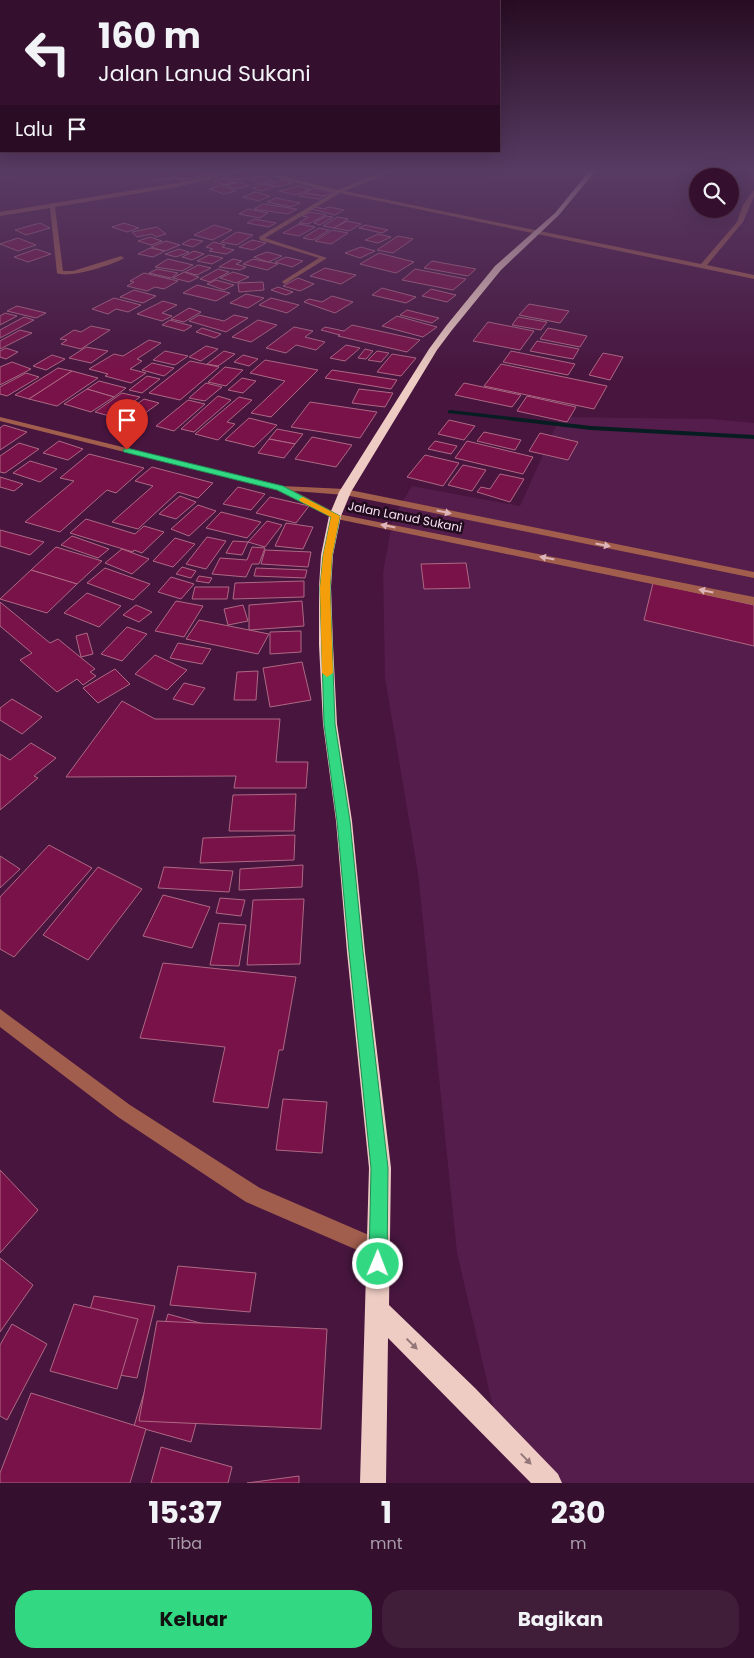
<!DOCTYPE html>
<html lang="id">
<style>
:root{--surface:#35102e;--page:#401e3a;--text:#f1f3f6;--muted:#aa9daa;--line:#4f304a;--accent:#32d882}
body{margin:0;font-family:Poppins,sans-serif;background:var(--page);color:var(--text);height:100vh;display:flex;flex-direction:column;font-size:19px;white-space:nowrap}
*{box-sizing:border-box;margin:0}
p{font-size:16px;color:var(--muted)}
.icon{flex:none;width:28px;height:28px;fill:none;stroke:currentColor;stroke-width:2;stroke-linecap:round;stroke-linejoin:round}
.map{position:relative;height:1483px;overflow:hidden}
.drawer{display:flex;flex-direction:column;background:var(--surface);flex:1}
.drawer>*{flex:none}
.top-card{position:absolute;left:0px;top:0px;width:500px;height:152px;box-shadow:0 5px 20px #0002,0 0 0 1px var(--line);background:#35102e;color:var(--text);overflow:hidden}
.controls{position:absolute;left:689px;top:168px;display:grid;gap:10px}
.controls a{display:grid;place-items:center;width:50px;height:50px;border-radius:50%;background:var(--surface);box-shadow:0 5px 20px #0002,0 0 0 1px var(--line);font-size:25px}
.pin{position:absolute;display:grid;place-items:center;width:42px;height:42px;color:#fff;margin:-51px -21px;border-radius:50% 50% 50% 0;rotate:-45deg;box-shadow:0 0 5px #0007}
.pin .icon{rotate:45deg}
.me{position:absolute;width:55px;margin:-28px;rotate:1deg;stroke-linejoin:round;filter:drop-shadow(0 0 4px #0008)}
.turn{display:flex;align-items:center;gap:18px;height:105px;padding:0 15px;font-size:22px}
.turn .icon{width:65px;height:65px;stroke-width:2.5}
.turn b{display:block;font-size:35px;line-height:42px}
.then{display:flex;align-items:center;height:48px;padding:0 15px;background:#0003;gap:10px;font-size:19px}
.eta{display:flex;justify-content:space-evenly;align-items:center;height:85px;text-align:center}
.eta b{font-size:30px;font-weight:700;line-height:35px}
.cta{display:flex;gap:10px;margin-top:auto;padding:10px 15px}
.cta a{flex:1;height:58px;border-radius:20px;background:var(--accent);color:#111;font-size:20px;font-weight:700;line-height:58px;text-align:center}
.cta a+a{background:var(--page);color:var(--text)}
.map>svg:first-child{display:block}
.built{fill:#541d4b}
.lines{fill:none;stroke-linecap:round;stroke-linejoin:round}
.stream{fill:#071d21;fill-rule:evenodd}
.building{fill:#791248;stroke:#ad6984}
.minor{fill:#a15e4d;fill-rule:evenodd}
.highway{fill:#eeccc3;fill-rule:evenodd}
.oneway{fill:#dcb4ba}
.oneway2{fill:#927678}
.route{fill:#32d882;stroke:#208c54}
.slow{fill:#f59e0b}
.labels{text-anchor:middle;stroke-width:5;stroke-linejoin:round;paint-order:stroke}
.far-street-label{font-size:12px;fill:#fbe2f5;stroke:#210c1d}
</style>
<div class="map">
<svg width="754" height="1483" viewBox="0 0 754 1483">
<rect width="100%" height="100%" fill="#47153e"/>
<polygon class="built" points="560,417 711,419 754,423 754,1483 561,1483 504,1454 457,1253 418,873 385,678 383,572 393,518 412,486 520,506"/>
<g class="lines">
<polygon class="stream" points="450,410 591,426 754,435 754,439 591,430 448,413 448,411"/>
</g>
<g class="building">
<polygon points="197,169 227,171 181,180 175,177 158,181 148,175 167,171 172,174"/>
<polygon points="246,170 258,175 237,180 225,176"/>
<polygon points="261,176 273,181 261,184 250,179"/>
<polygon points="224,178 234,182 224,185 214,181"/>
<polygon points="283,180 292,183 278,187 270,184"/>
<polygon points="240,182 249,186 236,189 226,185"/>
<polygon points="265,184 275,187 261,191 252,188"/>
<polygon points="221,185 236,191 224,194 209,189"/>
<polygon points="299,186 310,189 296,195 279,191"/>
<polygon points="314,188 332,192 324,196 305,193"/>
<polygon points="255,192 270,196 259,201 243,197"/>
<polygon points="304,193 324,196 319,199 299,196"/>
<polygon points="276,198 300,203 291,207 267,202"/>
<polygon points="263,204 297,209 288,214 254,209"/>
<polygon points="315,207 324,209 329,207 344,210 335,215 311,209"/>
<polygon points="248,209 268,213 260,218 239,214"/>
<polygon points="310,212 326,215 308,224 299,223 308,217 302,216"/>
<polygon points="326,216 333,217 320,225 314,223"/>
<polygon points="337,217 348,219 334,228 323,226"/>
<polygon points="254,219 276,223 269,227 247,223"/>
<polygon points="347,221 361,224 349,231 334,228"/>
<polygon points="40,223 50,228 26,235 15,230"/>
<polygon points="124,223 139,228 127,232 112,227"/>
<polygon points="299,224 315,227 299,236 283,233"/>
<polygon points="214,225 232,230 212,240 194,235"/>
<polygon points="365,225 388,230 382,233 359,228"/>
<polygon points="157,227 166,234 156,237 152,234 137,237 132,232"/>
<polygon points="319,228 329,230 313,240 303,238"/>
<polygon points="332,230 348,233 331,244 315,241"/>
<polygon points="237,232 253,235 237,245 221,242"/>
<polygon points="378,234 391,237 378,243 365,240"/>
<polygon points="398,236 413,239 393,253 377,250"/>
<polygon points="150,237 162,241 151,245 138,241"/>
<polygon points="18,238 36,245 18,251 0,244"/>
<polygon points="191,239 203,241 193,247 182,244"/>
<polygon points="252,240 266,243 253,250 239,247"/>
<polygon points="166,241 180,245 165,251 151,247"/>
<polygon points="214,242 225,245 222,247 234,250 226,254 209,251 213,249 206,247"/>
<polygon points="361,247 375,251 360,258 345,253"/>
<polygon points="150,248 165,251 153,257 138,254"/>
<polygon points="36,249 51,254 28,262 14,257"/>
<polygon points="179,249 189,252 176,257 165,254"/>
<polygon points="194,251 204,254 192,260 182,257"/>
<polygon points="267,252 282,256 268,262 254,257"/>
<polygon points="379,253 414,262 396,273 360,264"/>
<polygon points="209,255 223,258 212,264 197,261"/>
<polygon points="286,257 303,261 292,267 275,262"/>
<polygon points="168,259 193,265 182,271 155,267"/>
<polygon points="233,259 242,261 236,264 246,267 240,270 219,267"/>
<polygon points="253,259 278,264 267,270 243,264"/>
<polygon points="432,261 476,269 468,276 424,268"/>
<polygon points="198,265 211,268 197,275 185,272"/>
<polygon points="325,268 356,275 341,284 310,276"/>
<polygon points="157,269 178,273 171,278 149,273"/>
<polygon points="218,269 229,272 210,282 200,279"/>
<polygon points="415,269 466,279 453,290 402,280"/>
<polygon points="184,272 199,277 189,282 173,278"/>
<polygon points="233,272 249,277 236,283 220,278"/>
<polygon points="144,273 178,281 164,289 155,287 147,291 127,286 134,282 130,281"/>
<polygon points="298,278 314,284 300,291 283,286"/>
<polygon points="216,280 234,285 224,290 207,284"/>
<polygon points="263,282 264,290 239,292 238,283"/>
<polygon points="197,285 230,293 216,301 183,293"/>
<polygon points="278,287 293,292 286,295 271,290"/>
<polygon points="382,288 416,297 406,303 372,295"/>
<polygon points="431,289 456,295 447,302 422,296"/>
<polygon points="134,290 156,296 143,303 120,297"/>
<polygon points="246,294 264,298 248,308 230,303"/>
<polygon points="332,296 353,302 335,313 304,302 309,299 322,302"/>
<polygon points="114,298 141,305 128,312 116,309 108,314 92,309"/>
<polygon points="271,298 299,305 287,313 259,305"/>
<polygon points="163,301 177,305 162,313 172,316 162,321 137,314"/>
<polygon points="529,304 569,311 560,323 519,315"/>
<polygon points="17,306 46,313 36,318 7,311"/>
<polygon points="189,308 201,312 184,322 171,319"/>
<polygon points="407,310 439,318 432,323 400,315"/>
<polygon points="5,313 17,316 0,325 0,316"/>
<polygon points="199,315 224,321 234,315 248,318 226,332 189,321"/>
<polygon points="397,316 437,327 423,337 382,326"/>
<polygon points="24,317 34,320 0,338 0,330"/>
<polygon points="518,317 547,322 541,330 512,325"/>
<polygon points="170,320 192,326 184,331 162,325"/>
<polygon points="258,320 277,325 251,342 232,337"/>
<polygon points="488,322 534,331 520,350 473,341"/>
<polygon points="352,325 420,340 407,352 338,336 340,335 321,330 325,327 344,331"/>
<polygon points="91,326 110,330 81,349 61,344 67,340 60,339 74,330 81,332"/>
<polygon points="294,327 313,331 305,337 325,342 316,350 296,345 286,353 266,348"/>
<polygon points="202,328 221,334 215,338 196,332"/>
<polygon points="548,328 587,336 580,347 540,339"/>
<polygon points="20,330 32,333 0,349 0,341"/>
<polygon points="149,340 161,343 137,359 142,361 130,369 146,373 131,383 105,376 108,374 89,369 114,354 123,356"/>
<polygon points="537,341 579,349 573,359 530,351"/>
<polygon points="346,345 360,348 345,361 330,358"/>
<polygon points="206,346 218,349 201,361 189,357"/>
<polygon points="86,347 108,351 91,363 69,358"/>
<polygon points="6,348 18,352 6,359 0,357 0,351"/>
<polygon points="365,349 373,351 366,359 358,358"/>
<polygon points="165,351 188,356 175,365 153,360"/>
<polygon points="224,351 235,354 218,366 207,364"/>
<polygon points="377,351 389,353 381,362 368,360"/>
<polygon points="511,351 575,364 568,375 503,362"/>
<polygon points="603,353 623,357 610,380 589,375"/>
<polygon points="392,354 416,358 401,376 377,372"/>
<polygon points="52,355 65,359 46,370 33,366"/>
<polygon points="243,355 258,359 249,366 234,362"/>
<polygon points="265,360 318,370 271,417 251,413 285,381 250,373"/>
<polygon points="190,361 219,367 180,400 149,393"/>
<polygon points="12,362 31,369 0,385 0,367"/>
<polygon points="152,363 174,368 164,376 142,370"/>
<polygon points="501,364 607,386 594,409 484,386"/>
<polygon points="225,367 243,370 226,386 208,382"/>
<polygon points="58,368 72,371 29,399 15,395"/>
<polygon points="332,370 397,380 391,389 325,378"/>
<polygon points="72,371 98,378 57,406 29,399"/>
<polygon points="26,373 39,377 7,396 0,394 0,387"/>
<polygon points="147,376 160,379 142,393 129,390"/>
<polygon points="242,378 256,381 243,393 228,390"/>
<polygon points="99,381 126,388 114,397 87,389"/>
<polygon points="206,383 222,387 205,401 189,398"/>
<polygon points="464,383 521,395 512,407 455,395"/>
<polygon points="87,389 114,397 91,412 64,404"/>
<polygon points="359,389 393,393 385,407 352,403"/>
<polygon points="122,393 140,397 113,417 95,412"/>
<polygon points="218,396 231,400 194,432 181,429"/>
<polygon points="527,396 576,407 567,422 517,411"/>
<polygon points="239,397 252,400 227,422 235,424 218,440 195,434"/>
<polygon points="144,399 159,403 133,422 118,418"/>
<polygon points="188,400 205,404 174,431 156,426"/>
<polygon points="310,402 377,412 360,438 291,427"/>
<polygon points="249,418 277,425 254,447 225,440"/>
<polygon points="449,420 475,426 464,440 438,434"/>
<polygon points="4,425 27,432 0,450 0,428"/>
<polygon points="277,429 303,434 295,444 269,439"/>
<polygon points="484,432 521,440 515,450 477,441"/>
<polygon points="540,433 578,442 568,460 529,451"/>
<polygon points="312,437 352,445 336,467 295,459"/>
<polygon points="269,439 295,444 284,458 258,453"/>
<polygon points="59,441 83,449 68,460 43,453"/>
<polygon points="435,441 457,446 451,454 428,449"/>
<polygon points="467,441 533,457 523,474 455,458"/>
<polygon points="19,443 39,449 5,473 0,472 0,456"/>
<polygon points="89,454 144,468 116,493 107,490 60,532 25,522 74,481 60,478"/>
<polygon points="425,455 459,463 443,486 407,477"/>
<polygon points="30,461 57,469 40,482 13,473"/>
<polygon points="463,465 486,470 472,491 448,485"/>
<polygon points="152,467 213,483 198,498 178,492 138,529 112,522 153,486 135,481"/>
<polygon points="500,474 524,479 510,502 477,492 481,487 490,489"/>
<polygon points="0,477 23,484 14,491 0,487"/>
<polygon points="238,487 265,494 251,510 223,504"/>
<polygon points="180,496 196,502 176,519 159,514"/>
<polygon points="270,497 309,506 296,523 256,513"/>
<polygon points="198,505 216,511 189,536 171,529"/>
<polygon points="221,512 261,522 247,538 206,528"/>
<polygon points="86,519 135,534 144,526 164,532 142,553 134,550 133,552 70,533"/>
<polygon points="267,521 282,525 265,547 248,542"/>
<polygon points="286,523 313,527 303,549 275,546"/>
<polygon points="0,530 44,542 30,555 0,546"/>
<polygon points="72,536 109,549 98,558 61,545"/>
<polygon points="207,537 226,541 206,569 186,564"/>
<polygon points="175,538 195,544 173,567 153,561"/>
<polygon points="233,541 248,542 242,555 226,553"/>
<polygon points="56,547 102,561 77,584 31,570"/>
<polygon points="252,547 265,548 259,564 252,564 246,577 212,574 220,558 247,560"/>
<polygon points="122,549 149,559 132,574 105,563"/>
<polygon points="265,550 311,552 308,567 261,564"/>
<polygon points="466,563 470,588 424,589 421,564"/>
<polygon points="182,567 196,571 191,578 176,574"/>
<polygon points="105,568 150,584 133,600 87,583"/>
<polygon points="256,568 307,570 305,578 254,576"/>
<polygon points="31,570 77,584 47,613 0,599"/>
<polygon points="199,576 212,578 209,583 196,581"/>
<polygon points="171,577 194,584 181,599 158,592"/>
<polygon points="304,581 304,597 233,599 235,583"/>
<polygon points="653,583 754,605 754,646 644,620"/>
<polygon points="195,587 229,587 227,599 192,599"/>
<polygon points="87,593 121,606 99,627 64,613"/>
<polygon points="176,601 203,606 184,637 155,631"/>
<polygon points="302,601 304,626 249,630 249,605"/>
<polygon points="0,602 50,643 58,639 95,669 90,672 96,676 83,685 77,679 57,692 20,660 32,653 0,626"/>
<polygon points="136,605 152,612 139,622 123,615"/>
<polygon points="243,605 248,621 228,625 224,609"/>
<polygon points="199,620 269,634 258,654 186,639"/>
<polygon points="127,627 147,634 122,661 101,654"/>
<polygon points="301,631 301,652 270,654 270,632"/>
<polygon points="87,633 93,654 81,657 76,636"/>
<polygon points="178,643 211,649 202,664 170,658"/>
<polygon points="155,655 187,670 167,690 135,674"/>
<polygon points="302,662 311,700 270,707 263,668"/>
<polygon points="115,669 130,684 98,703 83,688"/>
<polygon points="258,671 256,700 234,700 237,672"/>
<polygon points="184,683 205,688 193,705 173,699"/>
<polygon points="12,699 42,717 22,734 0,720 0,708"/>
<polygon points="122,701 155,719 280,719 276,762 308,762 306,788 234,788 236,776 66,777"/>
<polygon points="31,743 56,758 34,776 38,778 0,810 0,754 10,760"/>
<polygon points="296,794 294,831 229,831 233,795"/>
<polygon points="295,835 294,860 200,863 203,838"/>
<polygon points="49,845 92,868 14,957 0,949 0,897"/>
<polygon points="0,856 20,869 0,888"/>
<polygon points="303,865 302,887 239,890 240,869"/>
<polygon points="98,867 142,889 88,960 43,935"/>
<polygon points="164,867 233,871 229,892 158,888"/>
<polygon points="163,895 210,907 192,948 143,936"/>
<polygon points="220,898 245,900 241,916 216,913"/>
<polygon points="304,899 300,964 247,965 253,900"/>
<polygon points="219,923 246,925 239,966 210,965"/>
<polygon points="163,963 296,977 283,1050 279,1050 268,1108 213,1102 225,1047 140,1038"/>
<polygon points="283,1099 327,1102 322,1153 276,1150"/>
<polygon points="0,1170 38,1210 0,1253"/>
<polygon points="0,1258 33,1285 0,1332"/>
<polygon points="178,1266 256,1273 250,1312 170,1305"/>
<polygon points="94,1296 155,1306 137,1378 73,1367"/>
<polygon points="74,1304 138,1319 117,1389 50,1371"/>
<polygon points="168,1314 222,1329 191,1442 134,1426"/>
<polygon points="157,1321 327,1329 321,1429 139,1421"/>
<polygon points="12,1324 47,1344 7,1420 0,1416 0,1345"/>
<polygon points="31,1393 146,1429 130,1483 0,1483 0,1473"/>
<polygon points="161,1447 232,1467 228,1483 151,1483"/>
<polygon points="299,1476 299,1483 247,1483"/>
</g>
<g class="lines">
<g class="minor">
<path d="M239,169H252L338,190L377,174L393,169H401L344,191L701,264L737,222L743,205L754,190V196L743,222L707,265L754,275V279L340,193L265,238L327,258L285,284L282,282L283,281L319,258L260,240L259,237L334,192L246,170L177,187L55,207L63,271H73L121,256L124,258C113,265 68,279 57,273L50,208L0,216V212L177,183Z"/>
<polygon points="0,417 282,486 345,489 754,572 754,578 345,495 294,491 338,514 754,597 754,605 332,518 277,490 0,421"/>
<polygon points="0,1009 130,1105 260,1188 385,1242 388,1249 385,1256 378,1259 246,1202 118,1117 0,1027"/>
</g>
<polygon class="highway" points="591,169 597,169 559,215 501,270 452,330 437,350 351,492 341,516 333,555 331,587 333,645 337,724 352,821 365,952 391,1168 389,1305 475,1388 558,1474 562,1483 531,1483 388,1338 386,1483 360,1483 369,1168 347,952 336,821 323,724 319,645 319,587 321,555 329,516 339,492 429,349 446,326 495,266 555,213"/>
</g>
<defs><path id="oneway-solid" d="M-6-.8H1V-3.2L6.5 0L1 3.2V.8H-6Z" transform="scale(1.25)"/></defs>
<g class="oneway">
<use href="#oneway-solid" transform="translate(444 512) rotate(12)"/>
<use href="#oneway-solid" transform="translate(388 526) rotate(-169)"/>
<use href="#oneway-solid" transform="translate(603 545) rotate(11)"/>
<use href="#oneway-solid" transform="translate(547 558) rotate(-169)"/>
<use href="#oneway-solid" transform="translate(706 591) rotate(-168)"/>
</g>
<g class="oneway2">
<use href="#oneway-solid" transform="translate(412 1344) rotate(44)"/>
<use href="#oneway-solid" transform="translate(526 1459) rotate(46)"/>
</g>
<linearGradient id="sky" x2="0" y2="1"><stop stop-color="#270c22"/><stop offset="0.45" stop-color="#583b63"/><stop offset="1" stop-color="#583b63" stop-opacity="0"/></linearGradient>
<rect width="754" height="377" fill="url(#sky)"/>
<polygon class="route" points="127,448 283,486 340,516 332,556 330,588 335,724 350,821 363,952 388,1168 387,1264 384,1270 378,1273 372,1270 369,1264 371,1168 349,952 337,821 324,724 320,588 323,556 331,517 277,490 124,452 123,450"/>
<polygon class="slow" points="303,497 340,516 332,556 330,588 333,673 327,677 322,673 320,588 323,556 331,517 300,501 299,499"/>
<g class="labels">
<g class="far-street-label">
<text transform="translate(405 517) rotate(11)" y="4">Jalan Lanud Sukani</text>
</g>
</g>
</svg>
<div class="controls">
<a><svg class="icon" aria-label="search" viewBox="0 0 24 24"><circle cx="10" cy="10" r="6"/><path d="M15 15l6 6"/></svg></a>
</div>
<div class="pin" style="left:127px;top:450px;background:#d93025"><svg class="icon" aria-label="arrive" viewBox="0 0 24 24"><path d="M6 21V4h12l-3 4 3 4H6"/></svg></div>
<svg class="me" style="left:378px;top:1264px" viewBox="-20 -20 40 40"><circle r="17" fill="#32d882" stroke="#fff" stroke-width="3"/><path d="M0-11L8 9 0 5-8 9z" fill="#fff"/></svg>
<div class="top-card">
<div class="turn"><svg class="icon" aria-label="left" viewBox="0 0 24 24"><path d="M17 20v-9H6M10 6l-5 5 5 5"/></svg><div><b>160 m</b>Jalan Lanud Sukani</div></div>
<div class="then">Lalu<svg class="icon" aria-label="arrive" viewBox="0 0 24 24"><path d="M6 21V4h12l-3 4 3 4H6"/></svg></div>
</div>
</div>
<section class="drawer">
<div class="eta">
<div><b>15:37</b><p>Tiba</p></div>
<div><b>1</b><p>mnt</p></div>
<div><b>230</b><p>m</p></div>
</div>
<div class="cta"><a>Keluar</a><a>Bagikan</a></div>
</section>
